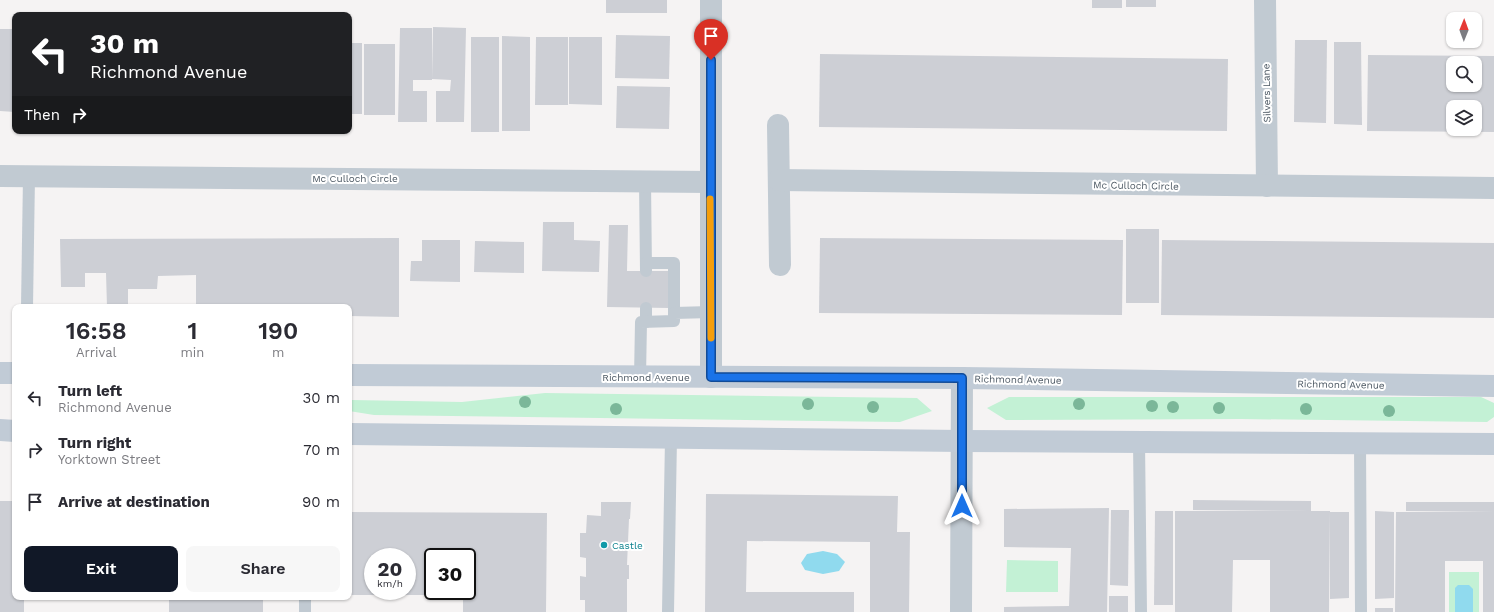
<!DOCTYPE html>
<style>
:root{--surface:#fff;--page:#f7f7f7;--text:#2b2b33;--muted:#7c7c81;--accent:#111827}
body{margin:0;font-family:"Work Sans",sans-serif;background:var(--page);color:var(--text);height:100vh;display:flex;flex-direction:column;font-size:15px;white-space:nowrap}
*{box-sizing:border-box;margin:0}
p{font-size:13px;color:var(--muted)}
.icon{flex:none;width:22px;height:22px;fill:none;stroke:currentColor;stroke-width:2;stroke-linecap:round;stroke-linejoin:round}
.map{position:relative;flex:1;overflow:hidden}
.details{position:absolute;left:12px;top:304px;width:340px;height:296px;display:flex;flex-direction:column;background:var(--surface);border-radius:8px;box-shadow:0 1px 3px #0004}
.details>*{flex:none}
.top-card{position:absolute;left:12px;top:12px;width:340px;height:122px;border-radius:8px;box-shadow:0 1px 3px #0004;background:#202124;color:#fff;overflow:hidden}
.needle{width:26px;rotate:1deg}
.controls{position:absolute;left:1446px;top:12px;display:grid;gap:8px}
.controls a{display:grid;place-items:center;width:36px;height:36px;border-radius:8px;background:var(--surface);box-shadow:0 1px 3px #0004;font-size:20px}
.speed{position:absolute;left:364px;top:548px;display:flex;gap:8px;font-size:20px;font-weight:700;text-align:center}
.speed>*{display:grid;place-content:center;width:52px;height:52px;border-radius:50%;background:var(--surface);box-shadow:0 1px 3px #0004;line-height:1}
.speed small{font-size:10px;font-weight:400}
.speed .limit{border:2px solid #111;border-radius:6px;background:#fff;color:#111}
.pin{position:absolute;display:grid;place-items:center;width:34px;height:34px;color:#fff;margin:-41px -17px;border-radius:50% 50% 50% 0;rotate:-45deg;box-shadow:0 0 4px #0007}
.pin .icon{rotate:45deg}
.me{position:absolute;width:44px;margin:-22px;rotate:0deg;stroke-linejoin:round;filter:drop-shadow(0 0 3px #0008)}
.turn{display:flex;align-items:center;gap:14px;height:84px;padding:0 12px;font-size:18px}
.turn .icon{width:52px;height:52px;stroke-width:2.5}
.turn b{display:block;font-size:28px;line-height:34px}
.then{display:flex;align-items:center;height:38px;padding:0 12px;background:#0003;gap:8px;font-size:15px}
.eta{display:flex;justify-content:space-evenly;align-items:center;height:68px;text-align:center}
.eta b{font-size:24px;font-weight:600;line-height:28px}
.primary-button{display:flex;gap:8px;margin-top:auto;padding:8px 12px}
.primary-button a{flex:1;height:46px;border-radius:8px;background:var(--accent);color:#fff;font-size:16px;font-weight:600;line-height:46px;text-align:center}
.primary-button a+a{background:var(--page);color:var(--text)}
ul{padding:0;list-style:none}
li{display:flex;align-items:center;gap:12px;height:52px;padding:0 12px}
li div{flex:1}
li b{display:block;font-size:15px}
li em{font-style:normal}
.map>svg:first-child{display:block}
.green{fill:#c3f1d5}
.water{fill:#90daee}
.building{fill:#cdcfd5;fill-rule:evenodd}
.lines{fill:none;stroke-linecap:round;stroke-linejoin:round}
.service{stroke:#c1cad2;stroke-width:12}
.minor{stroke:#c1cad2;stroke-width:22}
.secondary{stroke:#c1cbd6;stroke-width:22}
.tree{fill:#7bb799}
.route-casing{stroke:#114b97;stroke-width:10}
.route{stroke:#1a73e8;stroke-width:7}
.slow{stroke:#f59e0b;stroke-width:7}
.culture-dot{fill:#0f9aa8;stroke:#fff;stroke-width:1.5}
.labels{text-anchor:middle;stroke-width:4;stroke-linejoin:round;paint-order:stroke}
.street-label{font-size:10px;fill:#4a5661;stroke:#fff}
.culture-label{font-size:10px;fill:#0d838f;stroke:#fff;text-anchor:start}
</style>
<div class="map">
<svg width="1494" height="612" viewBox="0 0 1494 612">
<rect width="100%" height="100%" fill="#f5f3f3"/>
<g class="green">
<polygon points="545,393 917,398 932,411 900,422 374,415 349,411 349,401 352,400 462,402"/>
<polygon points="1009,397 1481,397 1494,403 1494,417 1487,422 1241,419 1006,420 987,408"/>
<polygon points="1007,560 1058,561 1058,592 1006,592"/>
<rect x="1449" y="572" width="30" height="40"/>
</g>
<g class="water">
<polygon points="823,551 837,554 845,562 839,571 823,574 805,570 801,563 807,554"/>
<polygon points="1458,585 1469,585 1473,589 1473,612 1455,612 1455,588"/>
</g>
<g class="building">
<rect x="606" y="0" width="61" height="13"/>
<rect x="1092" y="0" width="30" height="8"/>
<rect x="1126" y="0" width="30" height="7"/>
<polygon points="433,27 466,28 464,122 436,122 436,91 450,91 451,80 432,79"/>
<polygon points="400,28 432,28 432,80 413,80 413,91 427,91 427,122 398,122"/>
<polygon points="0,29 15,29 15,112 0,111"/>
<polygon points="616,35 670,36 669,79 615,78"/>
<polygon points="502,36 530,37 530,131 502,131"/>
<rect x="471" y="37" width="28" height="95"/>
<polygon points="536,37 568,37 568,105 535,105"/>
<polygon points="569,37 602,37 602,105 569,104"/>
<polygon points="1295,40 1327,40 1326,123 1294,122"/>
<polygon points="1334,42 1361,42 1362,125 1334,124"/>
<rect x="349" y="43" width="13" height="71"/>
<rect x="364" y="44" width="31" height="71"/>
<polygon points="820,54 1228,59 1227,131 819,127"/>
<path d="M1368,55L1494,56V132L1367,131ZM1453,63H1475V85H1453ZM1453,107H1475V129H1453Z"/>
<polygon points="617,86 670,87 669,129 616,128"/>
<polygon points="543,222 574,222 574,240 600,241 599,272 542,271"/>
<polygon points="609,225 628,225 627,271 670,271 669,308 607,307"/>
<rect x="1126" y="229" width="33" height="74"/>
<polygon points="399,238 399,317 349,316 349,307 196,307 196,275 158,276 157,289 128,289 128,307 107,307 106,273 85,273 85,287 61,287 60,239"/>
<polygon points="820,238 1123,240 1122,315 819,313"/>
<polygon points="422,240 460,240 460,282 410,281 411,261 422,261"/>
<polygon points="1162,240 1494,243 1494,318 1161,315"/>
<polygon points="475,241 524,242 524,273 474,272"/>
<polygon points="706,494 898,496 897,532 910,532 909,612 870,612 870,542 747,541 746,592 854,592 854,612 705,612"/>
<polygon points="1193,500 1311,501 1311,511 1193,510"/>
<polygon points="0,501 15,501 15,597 24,597 24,612 0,612"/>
<polygon points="601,502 631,502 630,519 629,519 627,565 629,565 629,579 627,579 627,612 585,612 585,600 580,600 580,576 586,577 586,558 580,557 580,533 586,533 587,515 601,516"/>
<polygon points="1406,502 1494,502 1494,512 1406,511"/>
<polygon points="1109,508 1107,612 1004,612 1004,607 1069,606 1071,548 1004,547 1004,509"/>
<polygon points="1111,510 1129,510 1128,586 1110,585"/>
<polygon points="1155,511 1173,511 1173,605 1154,605"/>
<polygon points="1175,511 1330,511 1329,612 1270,612 1270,560 1233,560 1232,612 1175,612"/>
<polygon points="1375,511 1394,512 1394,598 1375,599"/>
<path d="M349,512L547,513L546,612H463V595H349ZM373,557H407V591H373ZM433,557H467V591H433Z"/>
<polygon points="1330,512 1349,512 1349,598 1330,599"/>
<polygon points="1396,512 1494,512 1494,612 1483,612 1483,561 1445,561 1445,612 1395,612"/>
<rect x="1109" y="596" width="19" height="16"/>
<rect x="169" y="597" width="94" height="15"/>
<rect x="1375" y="608" width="18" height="4"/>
</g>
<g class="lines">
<g class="service">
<polyline points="645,181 646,271"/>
<polyline points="646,263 674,263 674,313"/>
<polyline points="27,307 29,176"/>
<polyline points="646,308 646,322"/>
<polyline points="640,377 641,322 674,321 674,313 711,312"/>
<polyline points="1139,442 1141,612"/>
<polyline points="1360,443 1361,612"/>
<polyline points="305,612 305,597"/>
<polyline points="668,612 671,438"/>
</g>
<g class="minor">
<polyline points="711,0 711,377"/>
<polyline points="1265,0 1267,186"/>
<polyline points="778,125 780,265"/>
<polyline points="0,176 710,182"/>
<polyline points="779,180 1494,188"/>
<polyline points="961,612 962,378"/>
</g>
<g class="secondary">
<polyline points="0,373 15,373"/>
<polyline points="349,375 962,378 1494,386"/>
<polyline points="0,430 15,431"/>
<polyline points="349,434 962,441 1494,444"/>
</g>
</g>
<g class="tree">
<circle cx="525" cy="402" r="6"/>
<circle cx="808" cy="404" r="6"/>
<circle cx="1079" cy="404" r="6"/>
<circle cx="1152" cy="406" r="6"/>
<circle cx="873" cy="407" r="6"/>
<circle cx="1173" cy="407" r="6"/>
<circle cx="1219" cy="408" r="6"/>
<circle cx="616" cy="409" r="6"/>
<circle cx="1306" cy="409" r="6"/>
<circle cx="1389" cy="411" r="6"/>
</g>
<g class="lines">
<defs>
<polyline id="route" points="711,60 711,377 962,378 962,506"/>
</defs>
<use href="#route" class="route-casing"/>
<use href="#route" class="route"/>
<polyline class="slow" points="710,199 711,338"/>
</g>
<circle class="culture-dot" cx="604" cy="545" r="4"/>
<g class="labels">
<g class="street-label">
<text transform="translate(1266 93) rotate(-91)" y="4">Silvers Lane</text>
<text x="355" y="182">Mc Culloch Circle</text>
<text transform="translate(1136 185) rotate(1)" y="4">Mc Culloch Circle</text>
<text x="646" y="381">Richmond Avenue</text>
<text transform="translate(1018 379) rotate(1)" y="4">Richmond Avenue</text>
<text transform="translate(1341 384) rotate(1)" y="4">Richmond Avenue</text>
</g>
<g class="culture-label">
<text x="612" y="549">Castle</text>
</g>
</g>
</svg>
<div class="controls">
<a><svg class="needle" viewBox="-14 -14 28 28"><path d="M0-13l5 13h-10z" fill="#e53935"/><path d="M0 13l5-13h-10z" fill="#7c7c81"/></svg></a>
<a><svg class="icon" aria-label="search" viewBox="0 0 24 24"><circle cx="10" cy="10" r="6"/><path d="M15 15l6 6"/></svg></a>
<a><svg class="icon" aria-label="layers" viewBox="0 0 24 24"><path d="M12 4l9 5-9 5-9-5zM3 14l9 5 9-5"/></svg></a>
</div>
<div class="speed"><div>20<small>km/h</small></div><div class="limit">30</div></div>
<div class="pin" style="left:711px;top:60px;background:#d93025"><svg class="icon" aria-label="arrive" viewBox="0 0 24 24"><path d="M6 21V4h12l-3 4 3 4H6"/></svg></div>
<svg class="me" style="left:962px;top:506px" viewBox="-20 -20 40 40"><path d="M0-17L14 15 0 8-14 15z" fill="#1a73e8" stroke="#fff" stroke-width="4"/></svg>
<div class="top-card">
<div class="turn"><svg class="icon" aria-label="left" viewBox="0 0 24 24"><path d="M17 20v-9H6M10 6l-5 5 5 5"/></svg><div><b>30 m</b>Richmond Avenue</div></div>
<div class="then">Then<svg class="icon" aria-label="right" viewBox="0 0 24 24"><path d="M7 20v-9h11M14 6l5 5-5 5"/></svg></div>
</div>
<section class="details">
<div class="eta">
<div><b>16:58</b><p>Arrival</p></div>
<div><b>1</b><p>min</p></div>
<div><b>190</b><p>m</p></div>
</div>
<ul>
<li><svg class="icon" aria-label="left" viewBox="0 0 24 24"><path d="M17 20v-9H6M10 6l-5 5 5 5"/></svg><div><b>Turn left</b><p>Richmond Avenue</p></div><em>30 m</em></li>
<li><svg class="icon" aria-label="right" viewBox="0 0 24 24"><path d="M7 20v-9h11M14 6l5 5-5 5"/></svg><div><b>Turn right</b><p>Yorktown Street</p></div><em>70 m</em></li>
<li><svg class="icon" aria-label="arrive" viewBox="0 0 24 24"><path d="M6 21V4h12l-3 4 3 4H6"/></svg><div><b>Arrive at destination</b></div><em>90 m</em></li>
</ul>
<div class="primary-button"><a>Exit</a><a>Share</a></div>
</section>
</div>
